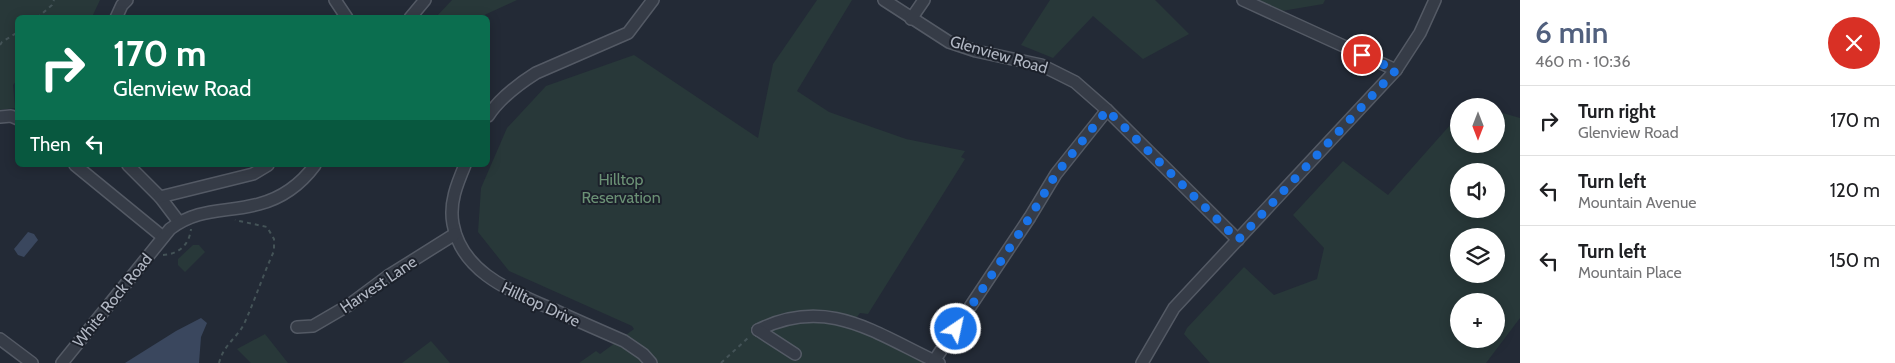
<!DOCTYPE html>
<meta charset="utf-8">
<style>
:root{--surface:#fff;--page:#f6f6f6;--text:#202124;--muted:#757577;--line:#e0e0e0;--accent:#51607e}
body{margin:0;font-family:Cabin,sans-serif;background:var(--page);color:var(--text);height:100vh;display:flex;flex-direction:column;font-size:19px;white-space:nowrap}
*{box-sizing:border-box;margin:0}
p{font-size:16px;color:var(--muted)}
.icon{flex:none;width:28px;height:28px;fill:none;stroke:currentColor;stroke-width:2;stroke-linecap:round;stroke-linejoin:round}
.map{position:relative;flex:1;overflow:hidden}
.drawer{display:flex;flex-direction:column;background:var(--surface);width:375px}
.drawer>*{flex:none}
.banner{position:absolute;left:15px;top:15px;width:475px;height:152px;border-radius:8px;box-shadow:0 2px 12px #0003;background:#0b6e4f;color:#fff;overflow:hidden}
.needle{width:32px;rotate:180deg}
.buttons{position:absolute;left:1450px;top:98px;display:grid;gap:10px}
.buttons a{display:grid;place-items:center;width:55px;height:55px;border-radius:50%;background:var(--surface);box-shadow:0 2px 12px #0003;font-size:25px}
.pin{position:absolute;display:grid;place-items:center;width:42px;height:42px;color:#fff;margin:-21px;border:2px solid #fff;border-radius:50%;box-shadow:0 1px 5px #0007}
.me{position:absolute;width:55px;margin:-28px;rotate:34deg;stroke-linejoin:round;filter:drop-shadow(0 0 4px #0008)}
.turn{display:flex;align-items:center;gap:18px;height:105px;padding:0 15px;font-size:22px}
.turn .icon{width:65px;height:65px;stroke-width:2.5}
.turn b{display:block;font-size:35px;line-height:42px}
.then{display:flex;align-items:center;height:48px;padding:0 15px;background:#0003;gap:10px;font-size:19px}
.round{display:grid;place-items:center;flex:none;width:52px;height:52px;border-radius:26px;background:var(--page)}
.head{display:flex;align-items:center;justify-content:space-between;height:85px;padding:0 15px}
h1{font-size:30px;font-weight:600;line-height:38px;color:var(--accent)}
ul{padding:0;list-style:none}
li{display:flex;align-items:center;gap:15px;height:70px;padding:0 15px;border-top:1px solid var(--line)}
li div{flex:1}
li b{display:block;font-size:19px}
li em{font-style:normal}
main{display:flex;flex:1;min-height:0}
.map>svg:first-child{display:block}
.green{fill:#283839;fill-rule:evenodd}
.water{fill:#3a475e}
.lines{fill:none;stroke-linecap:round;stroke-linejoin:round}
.minor-casing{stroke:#545a65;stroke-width:14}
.path{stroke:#445357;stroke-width:2;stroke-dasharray:4 4;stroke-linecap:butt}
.minor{stroke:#363c47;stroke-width:11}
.route{stroke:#1a73e8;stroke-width:9;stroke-dasharray:0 16.2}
.labels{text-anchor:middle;stroke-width:4;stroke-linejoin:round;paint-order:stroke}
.street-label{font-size:16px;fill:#b1b7c3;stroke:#1c212b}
.park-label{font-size:16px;fill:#6b9175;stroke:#1c212b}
</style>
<main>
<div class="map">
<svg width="1520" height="363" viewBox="0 0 1520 363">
<rect width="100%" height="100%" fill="#232a36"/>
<g class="green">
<polygon points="0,0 100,0 92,17 18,18 17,80 13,85 15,108 0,110"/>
<polygon points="452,0 517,0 480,17 436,17"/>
<polygon points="817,0 852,0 797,91 829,112 906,139 965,151 961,157 965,159 868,314 860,313 852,324 927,363 579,363 596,351 600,354 634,329 632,326 509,271 478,232 481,188 507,128 546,86 634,55 758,138 773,64"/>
<polygon points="1050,0 1155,0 1189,34 1143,59 1093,16 1053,58 1021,45"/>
<polygon points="1257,0 1325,0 1323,4 1276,12"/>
<path d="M1496,111L1520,118V318L1486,363H1210L1184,334L1187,328L1244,267L1274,295L1317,279L1324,248L1293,215L1343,161L1388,195L1459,115V144H1496ZM1459,171H1496V209H1459ZM1459,236H1496V274H1459ZM1459,301H1496V339H1459Z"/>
<polygon points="193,245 199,245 205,252 185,272 178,265 178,259"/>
<polygon points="265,334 288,363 251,363 237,349"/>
<polygon points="431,341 450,363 402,363"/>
</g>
<g class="water">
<polygon points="28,232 34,234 38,240 24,257 18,255 14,249"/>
<polygon points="201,318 207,323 201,337 199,363 125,363 176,331"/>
</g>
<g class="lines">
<defs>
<g id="minor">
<polyline points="335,0 347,18"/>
<polyline points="884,0 949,42 976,51 1041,65 1075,82 1107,110 1238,240"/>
<polyline points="1243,0 1396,70"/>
<polyline points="116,18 122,5 127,0"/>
<polyline points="410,18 425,0"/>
<polyline points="911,19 924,0"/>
<path d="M488,116C500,98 517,85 536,73L628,33L653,0"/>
<polyline points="0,117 11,116 18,119"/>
<polyline points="75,165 163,237"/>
<polyline points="128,165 160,197 179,222"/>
<path d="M465,165C457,184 449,203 453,224C462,274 514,292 554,310C578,321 601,331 624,341L643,354L651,363"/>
<polyline points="160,197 253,174 268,165"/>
<polyline points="297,327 313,326 349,305 388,276 455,234"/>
<path d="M758,330C828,295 876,334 939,363"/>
<polyline points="758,330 795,354"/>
<polyline points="0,339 32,363"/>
<polyline points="934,361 1030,217 1056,174 1107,110"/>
<path d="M62,363L170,229C199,207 226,213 259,204C282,198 301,184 315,165"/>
<polyline points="1142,363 1174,308 1396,70 1420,33 1435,0"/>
</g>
</defs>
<use href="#minor" class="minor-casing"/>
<g class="path">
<polyline points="37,18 52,5 54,0"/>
<polyline points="0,45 2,42 18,32"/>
<path d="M163,255C178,254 189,246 191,229"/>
<path d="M219,363C224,344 237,338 244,324C255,300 263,275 274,251V239L267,227L235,220"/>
<polyline points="721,363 750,336"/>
</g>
<use href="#minor" class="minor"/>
</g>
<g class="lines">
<polyline class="route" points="956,329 1030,217 1056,174 1107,110 1238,240 1396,70 1362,55"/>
</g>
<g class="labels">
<g class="street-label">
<text transform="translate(999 54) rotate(16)" y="6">Glenview Road</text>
<text transform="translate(378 284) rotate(-34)" y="6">Harvest Lane</text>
<text transform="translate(112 300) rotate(-51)" y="6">White Rock Road</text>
<text transform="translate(541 304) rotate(25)" y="6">Hilltop Drive</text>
</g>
<g class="park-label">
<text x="621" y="185">Hilltop<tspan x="621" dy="18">Reservation</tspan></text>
</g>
</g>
</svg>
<div class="buttons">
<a><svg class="needle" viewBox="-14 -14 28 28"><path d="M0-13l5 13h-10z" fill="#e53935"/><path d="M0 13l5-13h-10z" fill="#757577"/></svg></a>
<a><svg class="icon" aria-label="sound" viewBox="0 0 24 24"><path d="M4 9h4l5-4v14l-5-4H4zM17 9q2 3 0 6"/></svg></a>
<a><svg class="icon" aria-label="layers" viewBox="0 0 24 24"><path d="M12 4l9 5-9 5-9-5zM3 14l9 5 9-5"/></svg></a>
<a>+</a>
</div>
<div class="pin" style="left:1362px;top:55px;background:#d93025"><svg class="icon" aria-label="arrive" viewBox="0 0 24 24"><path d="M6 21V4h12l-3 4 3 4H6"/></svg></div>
<svg class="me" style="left:956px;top:329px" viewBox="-20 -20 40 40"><circle r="17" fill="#1a73e8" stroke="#fff" stroke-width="3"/><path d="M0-11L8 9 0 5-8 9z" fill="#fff"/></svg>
<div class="banner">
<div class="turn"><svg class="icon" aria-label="right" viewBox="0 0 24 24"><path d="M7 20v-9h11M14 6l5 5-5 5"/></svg><div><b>170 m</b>Glenview Road</div></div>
<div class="then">Then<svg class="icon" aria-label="left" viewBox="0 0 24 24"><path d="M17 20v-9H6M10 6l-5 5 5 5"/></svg></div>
</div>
</div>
<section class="drawer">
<div class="head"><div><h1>6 min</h1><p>460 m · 10:36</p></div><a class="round" style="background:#d93025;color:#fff"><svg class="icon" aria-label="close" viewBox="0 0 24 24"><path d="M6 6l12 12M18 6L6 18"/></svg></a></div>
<ul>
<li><svg class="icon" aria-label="right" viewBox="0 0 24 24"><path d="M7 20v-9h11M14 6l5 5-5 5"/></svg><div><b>Turn right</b><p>Glenview Road</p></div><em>170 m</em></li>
<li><svg class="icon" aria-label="left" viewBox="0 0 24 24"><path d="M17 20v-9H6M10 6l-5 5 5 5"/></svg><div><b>Turn left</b><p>Mountain Avenue</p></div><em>120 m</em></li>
<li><svg class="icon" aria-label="left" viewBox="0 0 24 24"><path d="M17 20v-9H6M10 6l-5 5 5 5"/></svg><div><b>Turn left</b><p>Mountain Place</p></div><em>150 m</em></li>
</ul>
</section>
</main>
